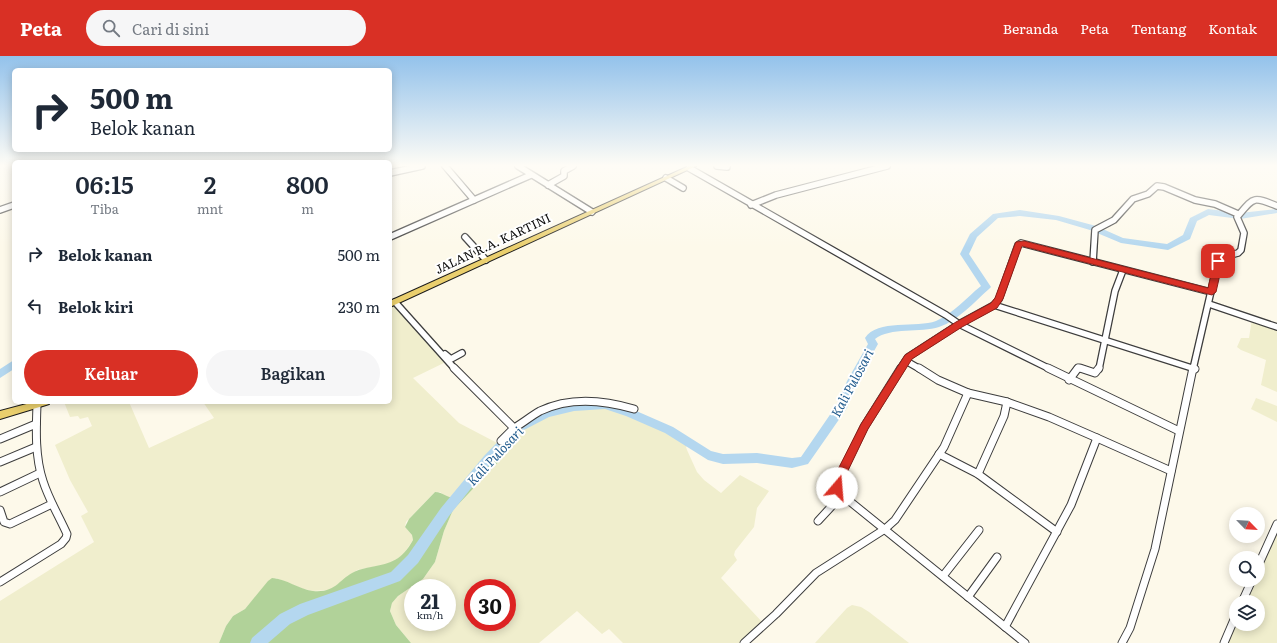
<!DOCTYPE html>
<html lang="id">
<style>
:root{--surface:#fff;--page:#f6f6f7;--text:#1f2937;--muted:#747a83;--accent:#d93025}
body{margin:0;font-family:Literata,serif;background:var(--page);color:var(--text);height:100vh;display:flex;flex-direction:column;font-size:15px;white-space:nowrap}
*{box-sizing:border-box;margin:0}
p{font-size:13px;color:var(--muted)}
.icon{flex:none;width:22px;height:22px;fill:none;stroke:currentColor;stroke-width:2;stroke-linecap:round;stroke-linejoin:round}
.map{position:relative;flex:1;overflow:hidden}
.side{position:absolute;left:12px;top:104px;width:380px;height:244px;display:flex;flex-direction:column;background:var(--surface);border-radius:6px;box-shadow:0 2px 10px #0003}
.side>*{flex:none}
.guide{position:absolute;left:12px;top:12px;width:380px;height:84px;border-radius:6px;box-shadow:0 2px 10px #0003;background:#fff;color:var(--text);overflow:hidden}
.needle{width:26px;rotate:115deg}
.fabs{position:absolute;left:1229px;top:451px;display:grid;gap:8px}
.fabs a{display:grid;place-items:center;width:36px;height:36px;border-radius:50%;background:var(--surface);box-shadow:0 2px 10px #0003;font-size:20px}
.speed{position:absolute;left:404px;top:523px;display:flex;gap:8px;font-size:20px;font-weight:700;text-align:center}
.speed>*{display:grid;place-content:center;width:52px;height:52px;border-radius:50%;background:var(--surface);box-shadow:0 2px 10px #0003;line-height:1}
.speed small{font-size:10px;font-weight:400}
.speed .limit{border:6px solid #d22;background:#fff;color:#111}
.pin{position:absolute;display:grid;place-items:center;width:34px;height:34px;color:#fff;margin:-17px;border-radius:8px;box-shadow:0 2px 6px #0006}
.me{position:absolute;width:44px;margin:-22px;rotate:18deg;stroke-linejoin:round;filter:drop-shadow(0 0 3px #0008)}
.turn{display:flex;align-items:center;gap:14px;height:84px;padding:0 12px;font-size:18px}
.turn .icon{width:52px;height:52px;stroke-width:2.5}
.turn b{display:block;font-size:28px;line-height:34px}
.eta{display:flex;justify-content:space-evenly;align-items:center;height:68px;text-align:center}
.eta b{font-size:24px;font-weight:600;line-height:28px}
.cta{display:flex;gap:8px;margin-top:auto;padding:8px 12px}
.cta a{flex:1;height:46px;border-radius:24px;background:var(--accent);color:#fff;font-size:16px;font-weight:600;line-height:46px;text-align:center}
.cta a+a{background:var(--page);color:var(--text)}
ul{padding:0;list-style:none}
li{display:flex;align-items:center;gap:12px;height:52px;padding:0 12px}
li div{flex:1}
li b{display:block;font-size:15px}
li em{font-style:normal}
header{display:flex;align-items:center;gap:24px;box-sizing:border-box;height:56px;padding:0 20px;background:var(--accent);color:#fff}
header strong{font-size:19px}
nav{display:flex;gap:22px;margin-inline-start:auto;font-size:14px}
.search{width:280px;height:36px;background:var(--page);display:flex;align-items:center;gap:10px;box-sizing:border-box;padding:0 14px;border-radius:22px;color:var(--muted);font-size:15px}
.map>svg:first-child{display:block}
.farmland{fill:#f0eecd;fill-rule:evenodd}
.forest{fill:#b1d299}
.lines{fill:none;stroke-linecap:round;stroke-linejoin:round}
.river{fill:#b4d7ef;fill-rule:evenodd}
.minor-far1-casing{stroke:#3d3d3d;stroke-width:8}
.minor-casing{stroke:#3d3d3d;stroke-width:9}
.major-casing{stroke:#1b1b1b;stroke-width:2}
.minor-far1{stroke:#fff;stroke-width:5.5}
.minor{stroke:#fff;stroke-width:7}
.major{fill:#eacf6d;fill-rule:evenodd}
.route{fill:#d93025;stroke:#8d1f18}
.labels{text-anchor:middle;stroke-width:4;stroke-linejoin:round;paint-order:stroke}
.street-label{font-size:12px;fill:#0a0a0a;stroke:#fff}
.water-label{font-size:13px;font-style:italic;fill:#225c8e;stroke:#fff}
</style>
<header>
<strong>Peta</strong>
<div class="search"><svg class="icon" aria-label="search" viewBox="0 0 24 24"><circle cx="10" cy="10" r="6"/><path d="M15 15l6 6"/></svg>Cari di sini</div>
<nav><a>Beranda</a><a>Peta</a><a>Tentang</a><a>Kontak</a></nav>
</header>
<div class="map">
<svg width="1277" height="587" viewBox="0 0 1277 587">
<rect width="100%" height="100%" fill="#fdf9ea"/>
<g class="farmland">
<path d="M398,245L452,303L413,322L459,367L501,389L518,372L547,357L574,351L605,349L630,357L669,374L690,387L686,391L687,394L697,416L704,424L721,437L740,419L769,435L757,452L754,471L735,495L734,499L737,504L721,522L764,568L744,587H623L609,573L602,578L577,555L539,587H411L396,569L390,555L392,547L398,540L423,523L435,506L444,475L453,454L503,401L488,403L456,442H447L440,436H435L406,466L405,471L412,479L413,484L403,499L389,508L357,514L330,534L313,535L303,533L276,522L256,540L245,553L233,560L226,570L219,587H0V545L94,486L81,460L88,456L70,424L55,389L92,370L88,361L80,363L78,360L70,361L64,346H129L149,392L214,362L203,346H390V248ZM413,532H447V566H413ZM473,532H507V566H473Z"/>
<polygon points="1252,263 1277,271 1277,336 1261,329 1266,304 1241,294 1237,291 1241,282 1249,282"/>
<polygon points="1256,342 1277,350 1277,366 1251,353"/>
<polygon points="1277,468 1277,587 1224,587 1236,559 1236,568 1258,568 1258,546 1242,546 1252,524 1258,524 1258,510"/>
<polygon points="852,549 861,551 869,556 909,587 815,587 847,552"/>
</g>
<path class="forest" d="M498,393L504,396L503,401L453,454L444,475L435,506L423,523L398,540L392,547L390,555L396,569L411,587H219L226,570L233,560L245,553L268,525L272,522C287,523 298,533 313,535C337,537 338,523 356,515C360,513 366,512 371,511C392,507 402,504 413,484L412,479L405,471L409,463L435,436C444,436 445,442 456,442Z"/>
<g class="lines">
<g class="river">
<path d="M1208,153L1240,157L1277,153V157L1240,163L1209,159L1197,165L1190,183L1168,194L1121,187L1090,174L1056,164L1020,160L998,162L977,181L969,198L991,231L989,233C974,246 959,264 939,271C921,277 890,271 875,283L878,288L857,325L847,352L808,408L792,412L757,407L723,408L708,404L665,377L626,360L605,353L574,355L549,361L522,375L492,406L449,460L418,507L400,525L308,559L290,568L268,587H250L252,582L280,558L300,548L391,516L408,499L441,452L484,400L514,369L547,353L574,347L605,345L634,354L673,371L711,395L723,398L757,397L792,402L801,401L838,347L847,325L868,288L865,282C877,263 917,272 936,265C954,257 966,242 981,230L960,198L970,178L993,158L1020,154L1059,160L1096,170L1123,182L1167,188L1183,179L1190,162Z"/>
<polygon points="14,304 14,313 0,322 0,313"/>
</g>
<defs>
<g id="minor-far1">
<polyline points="445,110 474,144"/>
<polyline points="518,110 592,156"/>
<polyline points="717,110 727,111"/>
<polyline points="689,112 946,259 959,268 908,301 900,313"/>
<polyline points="390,117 422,110"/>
<polyline points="666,122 683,132"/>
<polyline points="548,129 564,120 564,115 573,110"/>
<polyline points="751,149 776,139 887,110"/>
<polyline points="0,154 14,149"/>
<polyline points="390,181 531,119"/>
<polyline points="465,181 486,204"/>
<polyline points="1093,206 1095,174 1114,164 1133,143 1148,138 1157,130 1164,131 1195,144 1215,148 1238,158"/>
<polyline points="395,246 455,313"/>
<polyline points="1209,248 1277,271"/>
<polyline points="994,249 1195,313"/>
<polyline points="959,268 994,249 999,243 1018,189 1021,187 1211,236"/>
<polyline points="959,268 1050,313"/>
<polyline points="445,298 451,303 462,297"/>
<polyline points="906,305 920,313"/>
<polyline points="1077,313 1078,312 1083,313"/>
<polyline points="1099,313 1115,235 1123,214"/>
<path d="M1193,313L1218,205L1223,201L1238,197L1241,194L1244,177L1237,161C1254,141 1252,140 1277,150"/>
</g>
<g id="minor">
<path d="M454,312L514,372C523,367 531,360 540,355C569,341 604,344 634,353"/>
<polyline points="901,312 864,371 837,427 837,433 842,439 1025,587"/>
<polyline points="919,312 938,324 968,337"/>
<polyline points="1048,312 1179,375"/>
<polyline points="1080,312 1095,317 1099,312"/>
<polyline points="1193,312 1195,313"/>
<polyline points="1069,324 1078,312"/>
<polyline points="0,383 36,368"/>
<polyline points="501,385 514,372"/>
<polyline points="939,398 978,418 1057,476"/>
<polyline points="0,406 36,391"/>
<polyline points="978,418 1004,360 1007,346 1049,361 1097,382"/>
<polyline points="0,436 40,417"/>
<polyline points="0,454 4,466 10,468 52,448"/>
<polyline points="818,465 842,439"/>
<polyline points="1258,510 1277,468"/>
<polyline points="943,520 979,474"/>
<path d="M0,526L61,488L66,482L67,478C59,460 49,444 43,425C35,401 36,374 37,349"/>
<polyline points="968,541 997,501"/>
<polyline points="1242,546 1252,524"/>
<polyline points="1005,571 1071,449 1097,382 1171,415"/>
<polyline points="744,587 776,558 816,517 885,473 895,464 944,391 968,337 1007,346"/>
<polyline points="1122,587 1130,572 1155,493 1193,312"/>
<polyline points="1224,587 1236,559"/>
</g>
<g id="major">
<polygon points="689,110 696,110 390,251 390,245"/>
<polygon points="34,346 50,346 49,348 46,349 0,363 0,355"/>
</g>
</defs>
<use href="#minor-far1" class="minor-far1-casing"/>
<use href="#minor" class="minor-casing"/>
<use href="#major" class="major-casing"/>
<use href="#minor-far1" class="minor-far1"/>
<use href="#minor" class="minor"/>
<use href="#major" class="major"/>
</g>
<linearGradient id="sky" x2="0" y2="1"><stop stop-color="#93c2eb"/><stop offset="0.57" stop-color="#fefcf6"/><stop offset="1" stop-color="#fefcf6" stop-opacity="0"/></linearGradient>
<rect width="1277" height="192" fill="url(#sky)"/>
<polygon class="route" points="1024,185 1208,232 1214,205 1218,203 1223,205 1216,236 1212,239 1022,190 1003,243 997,252 962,271 912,303 868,373 842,427 841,436 837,437 833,436 831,427 861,368 905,299 956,266 991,247 995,242 1015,188 1016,186"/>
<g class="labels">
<g class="street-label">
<text transform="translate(493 188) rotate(-25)" y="4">JALAN R.A. KARTINI</text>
</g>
<g class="water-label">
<text transform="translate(852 327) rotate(-62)" y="5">Kali Pulosari</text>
<text transform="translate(495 400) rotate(-47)" y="5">Kali Pulosari</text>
</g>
</g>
</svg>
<div class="fabs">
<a><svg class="needle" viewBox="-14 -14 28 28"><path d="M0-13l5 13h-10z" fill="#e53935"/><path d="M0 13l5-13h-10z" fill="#747a83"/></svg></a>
<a><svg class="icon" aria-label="search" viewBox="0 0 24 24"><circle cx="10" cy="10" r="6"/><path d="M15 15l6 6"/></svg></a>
<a><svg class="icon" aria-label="layers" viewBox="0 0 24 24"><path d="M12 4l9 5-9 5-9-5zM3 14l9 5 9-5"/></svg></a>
</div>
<div class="speed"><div>21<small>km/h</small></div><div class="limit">30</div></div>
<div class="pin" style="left:1218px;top:205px;background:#d93025"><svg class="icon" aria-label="arrive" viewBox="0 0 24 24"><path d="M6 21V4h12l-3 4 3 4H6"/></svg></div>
<svg class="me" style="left:837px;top:432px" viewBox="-20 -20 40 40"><circle r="19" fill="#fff"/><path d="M0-13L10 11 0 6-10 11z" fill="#d93025"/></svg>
<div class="guide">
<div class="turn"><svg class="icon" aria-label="right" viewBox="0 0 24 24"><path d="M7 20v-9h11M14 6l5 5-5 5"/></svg><div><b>500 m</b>Belok kanan</div></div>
</div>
<section class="side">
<div class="eta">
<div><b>06:15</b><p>Tiba</p></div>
<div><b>2</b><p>mnt</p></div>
<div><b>800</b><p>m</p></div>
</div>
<ul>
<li><svg class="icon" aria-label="right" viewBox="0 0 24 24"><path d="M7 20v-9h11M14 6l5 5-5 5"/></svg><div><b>Belok kanan</b></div><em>500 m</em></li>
<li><svg class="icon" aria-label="left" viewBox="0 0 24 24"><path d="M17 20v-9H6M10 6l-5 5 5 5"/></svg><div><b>Belok kiri</b></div><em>230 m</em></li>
</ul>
<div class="cta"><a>Keluar</a><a>Bagikan</a></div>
</section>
</div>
